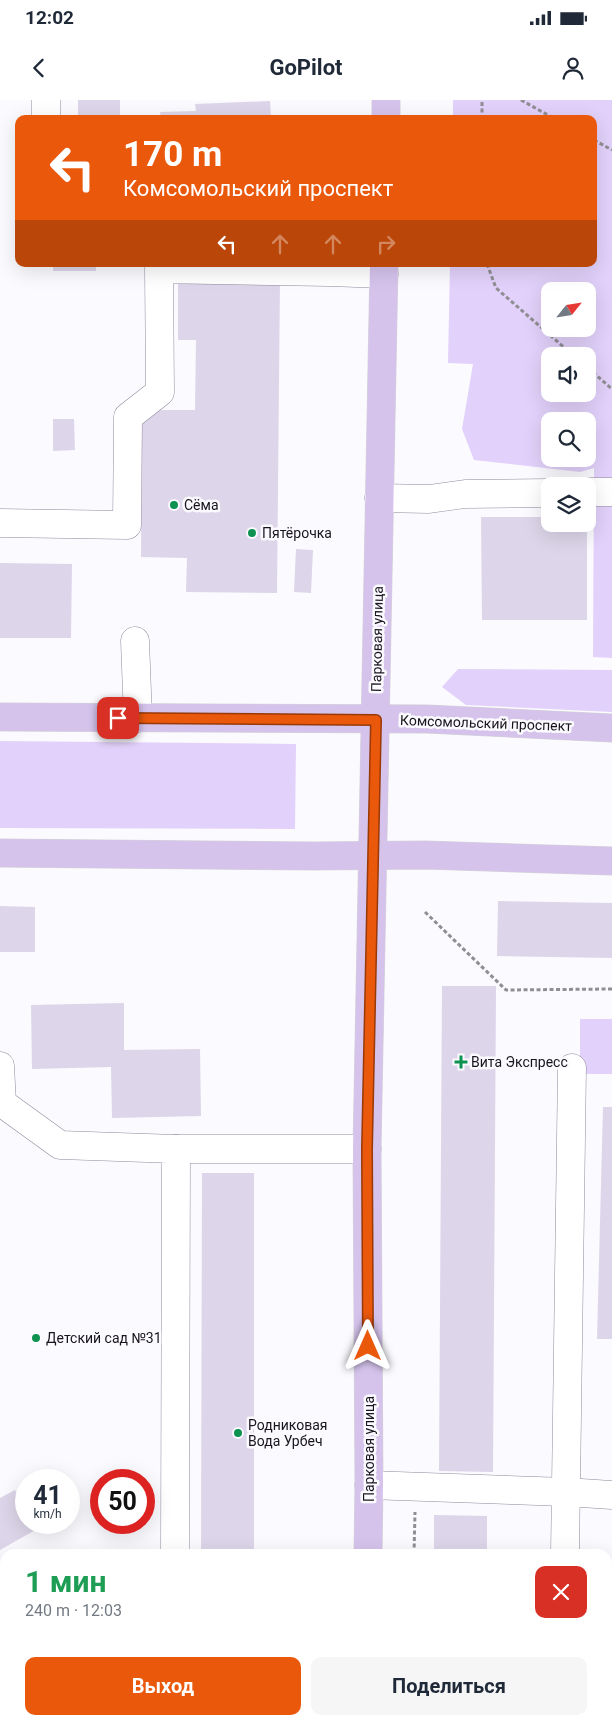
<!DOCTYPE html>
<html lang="ru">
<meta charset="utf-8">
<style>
:root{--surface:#fff;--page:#f6f6f7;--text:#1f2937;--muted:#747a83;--accent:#ea580c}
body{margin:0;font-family:Roboto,sans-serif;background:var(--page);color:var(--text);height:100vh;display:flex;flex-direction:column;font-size:19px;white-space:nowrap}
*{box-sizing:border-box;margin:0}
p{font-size:16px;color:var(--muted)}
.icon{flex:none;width:28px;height:28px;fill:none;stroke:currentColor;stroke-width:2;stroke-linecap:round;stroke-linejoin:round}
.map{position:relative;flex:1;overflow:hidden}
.drawer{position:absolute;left:0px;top:1449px;width:612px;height:176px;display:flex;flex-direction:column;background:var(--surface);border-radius:15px 15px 0 0;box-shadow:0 5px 20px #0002}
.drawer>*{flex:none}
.banner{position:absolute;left:15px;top:15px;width:582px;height:152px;border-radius:10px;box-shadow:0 5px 20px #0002;background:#ea580c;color:#fff;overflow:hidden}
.needle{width:32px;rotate:60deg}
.buttons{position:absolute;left:541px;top:182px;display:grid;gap:10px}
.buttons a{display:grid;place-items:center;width:55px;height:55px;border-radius:10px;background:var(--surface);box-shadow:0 5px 20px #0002;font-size:25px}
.speed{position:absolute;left:15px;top:1369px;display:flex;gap:10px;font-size:25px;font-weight:700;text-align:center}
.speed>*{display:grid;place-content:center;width:65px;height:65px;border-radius:50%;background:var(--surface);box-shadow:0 5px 20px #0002;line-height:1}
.speed small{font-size:12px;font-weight:400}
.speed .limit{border:8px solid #d22;background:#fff;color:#111}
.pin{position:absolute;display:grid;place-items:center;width:42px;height:42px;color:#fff;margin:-21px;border-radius:10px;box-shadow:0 2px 8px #0006}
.me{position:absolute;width:55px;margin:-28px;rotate:0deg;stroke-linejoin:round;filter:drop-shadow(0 0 4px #0008)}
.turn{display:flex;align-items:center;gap:18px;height:105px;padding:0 25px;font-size:22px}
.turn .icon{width:65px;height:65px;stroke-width:2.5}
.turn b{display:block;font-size:35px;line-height:42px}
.lanes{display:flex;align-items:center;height:48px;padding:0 25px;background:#0003;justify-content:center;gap:25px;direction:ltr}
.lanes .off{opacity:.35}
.round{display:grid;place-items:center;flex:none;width:52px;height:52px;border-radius:10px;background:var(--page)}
.head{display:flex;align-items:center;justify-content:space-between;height:85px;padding:0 25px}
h1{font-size:30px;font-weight:700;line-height:38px;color:#1e9e55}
.primary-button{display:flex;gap:10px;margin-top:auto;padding:10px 25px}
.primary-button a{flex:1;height:58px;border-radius:10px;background:var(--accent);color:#fff;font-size:20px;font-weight:700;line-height:58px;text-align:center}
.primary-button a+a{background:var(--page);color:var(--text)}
.status{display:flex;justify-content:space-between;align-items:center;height:35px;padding:0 25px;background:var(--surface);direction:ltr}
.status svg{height:14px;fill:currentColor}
header{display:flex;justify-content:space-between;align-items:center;height:65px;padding:0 25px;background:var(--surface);font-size:22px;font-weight:700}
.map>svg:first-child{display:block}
.green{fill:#e2d1fa;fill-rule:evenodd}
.building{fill:#ddd5e9}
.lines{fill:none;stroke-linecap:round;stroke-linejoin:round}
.minor-casing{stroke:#918a9d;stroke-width:29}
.major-casing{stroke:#d5d5d6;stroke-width:29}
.path{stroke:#908e93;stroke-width:3;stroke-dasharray:4 2.5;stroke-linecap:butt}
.minor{stroke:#fff;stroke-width:28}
.major{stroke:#d5c3ec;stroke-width:28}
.route-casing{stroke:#983908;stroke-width:12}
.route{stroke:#ea580c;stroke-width:9}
.poi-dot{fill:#0d9251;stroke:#fbfafe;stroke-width:2}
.labels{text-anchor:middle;stroke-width:5;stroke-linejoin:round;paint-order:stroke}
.poi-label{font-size:14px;fill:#18151c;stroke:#fbfafe;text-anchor:start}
.street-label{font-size:14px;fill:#18151c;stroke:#fbfafe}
</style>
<div class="status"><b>12:02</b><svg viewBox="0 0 49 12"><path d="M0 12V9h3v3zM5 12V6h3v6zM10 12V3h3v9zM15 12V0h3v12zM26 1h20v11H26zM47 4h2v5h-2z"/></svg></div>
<header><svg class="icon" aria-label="back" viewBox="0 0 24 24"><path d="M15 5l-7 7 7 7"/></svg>GoPilot<svg class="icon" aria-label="person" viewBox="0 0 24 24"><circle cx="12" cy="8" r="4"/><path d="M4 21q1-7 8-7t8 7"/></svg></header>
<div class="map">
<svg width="612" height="1624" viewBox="0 0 612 1624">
<rect width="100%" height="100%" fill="#fbfafe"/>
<g class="green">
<path d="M453,0H612V558L593,557L594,368L580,372L474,360L462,329L473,264L448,263L450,164H594V19H453ZM550,191H588V229H550ZM550,256H588V294H550ZM550,321H588V359H550Z"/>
<polygon points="458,569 612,570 612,612 466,605 442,587"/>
<polygon points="0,641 296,644 295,729 0,728"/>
<rect x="580" y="919" width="32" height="55"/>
<polygon points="608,1593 612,1593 612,1624 586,1624 585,1620 608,1620"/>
</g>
<g class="building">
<rect x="78" y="0" width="42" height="19"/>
<polygon points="270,1 271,19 161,19 160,12 196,11 195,4"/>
<rect x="53" y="164" width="43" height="7"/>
<polygon points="178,175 280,177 277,493 186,492 187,458 141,457 142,310 195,310 196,240 178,240"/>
<polygon points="53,319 74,319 75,350 53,351"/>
<polygon points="481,417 550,417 550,424 587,424 587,520 482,520"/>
<polygon points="296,449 313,450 311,493 294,492"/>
<polygon points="0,463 72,464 71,538 0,538"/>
<polygon points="498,801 612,803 612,858 497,856"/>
<polygon points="0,806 35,807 35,852 0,852"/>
<polygon points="442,886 496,886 493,1372 439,1371"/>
<polygon points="124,903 124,950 200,949 201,1016 112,1018 111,967 32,969 31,905"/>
<polygon points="603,1007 612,1007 612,1239 597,1239"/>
<polygon points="202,1073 254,1073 254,1454 201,1454"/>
<polygon points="15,1390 26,1410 26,1422 33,1422 37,1429 0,1450 0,1398"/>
<polygon points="434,1415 487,1416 487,1454 434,1454"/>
<rect x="433" y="1620" width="53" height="4"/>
</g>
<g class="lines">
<defs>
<g id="minor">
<polyline points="46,19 46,0"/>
<polyline points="588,392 612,392"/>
<polyline points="379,398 429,399 465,394 550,393"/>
<polyline points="0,423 127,425 128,317 160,292 159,169 329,172 384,174"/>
<polyline points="135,541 138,618"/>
<polyline points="0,966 2,1003 60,1045 176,1049 175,1454"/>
<polyline points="176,1049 367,1049"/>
<polyline points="369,1385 566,1392 612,1395"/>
<polyline points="565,1454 572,968"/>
<polyline points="562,1624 563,1620"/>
</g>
<g id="major">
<polyline points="386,19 386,0"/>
<polyline points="0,617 427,619 612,628"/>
<polyline points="0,753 314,756 425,755 612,761"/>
<polyline points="368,1454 369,1385 367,1049 384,164"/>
<polyline points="365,1624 365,1620"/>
</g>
</defs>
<use href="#minor" class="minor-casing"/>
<use href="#major" class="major-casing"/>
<g class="path">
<polyline points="521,0 555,19"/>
<polyline points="482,19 482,0"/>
<polyline points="594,40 612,50"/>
<polyline points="487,164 496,188 574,256"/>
<polyline points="588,268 612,289"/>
<polyline points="425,812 506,890 612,889"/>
<polyline points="414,1454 415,1412"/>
<polyline points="413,1624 413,1620"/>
</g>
<use href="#minor" class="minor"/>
<use href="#major" class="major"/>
</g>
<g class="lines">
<defs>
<polyline id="route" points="118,618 376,620 367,1049 368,1246"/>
</defs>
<use href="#route" class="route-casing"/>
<use href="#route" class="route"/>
</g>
<g class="poi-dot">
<circle cx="174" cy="405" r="5"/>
<circle cx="252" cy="433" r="5"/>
<path d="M458.5 954.5h5v5h5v5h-5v5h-5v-5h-5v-5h5z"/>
<circle cx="36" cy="1238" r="5"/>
<circle cx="238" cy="1333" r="5"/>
</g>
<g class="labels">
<g class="poi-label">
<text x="184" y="410">Сёма</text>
<text x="262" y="438">Пятёрочка</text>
<text x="471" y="967">Вита Экспресс</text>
<text x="46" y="1243">Детский сад №31</text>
<text x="248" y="1330">Родниковая<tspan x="248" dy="16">Вода Урбеч</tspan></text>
</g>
<g class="street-label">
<text transform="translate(377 539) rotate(-89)" y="5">Парковая улица</text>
<text transform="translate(486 623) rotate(2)" y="5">Комсомольский проспект</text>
<text transform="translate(369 1349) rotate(-90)" y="5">Парковая улица</text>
</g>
</g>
</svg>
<div class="buttons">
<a><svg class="needle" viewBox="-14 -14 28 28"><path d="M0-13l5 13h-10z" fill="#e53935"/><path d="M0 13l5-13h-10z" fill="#747a83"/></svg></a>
<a><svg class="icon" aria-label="sound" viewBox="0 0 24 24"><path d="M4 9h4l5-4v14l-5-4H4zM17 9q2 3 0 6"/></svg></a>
<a><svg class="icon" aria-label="search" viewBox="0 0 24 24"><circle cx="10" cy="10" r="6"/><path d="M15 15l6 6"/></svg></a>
<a><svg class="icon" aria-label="layers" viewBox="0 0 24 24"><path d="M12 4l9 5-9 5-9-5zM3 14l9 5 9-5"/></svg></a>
</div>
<div class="speed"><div>41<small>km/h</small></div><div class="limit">50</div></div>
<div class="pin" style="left:118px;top:618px;background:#d93025"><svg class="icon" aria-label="arrive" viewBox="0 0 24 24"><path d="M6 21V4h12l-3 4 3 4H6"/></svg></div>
<svg class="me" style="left:368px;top:1246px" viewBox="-20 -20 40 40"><path d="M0-17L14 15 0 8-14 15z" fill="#ea580c" stroke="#fff" stroke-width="4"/></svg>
<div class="banner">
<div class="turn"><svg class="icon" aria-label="left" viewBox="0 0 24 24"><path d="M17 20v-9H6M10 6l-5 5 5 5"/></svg><div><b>170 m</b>Комсомольский проспект</div></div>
<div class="lanes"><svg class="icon" aria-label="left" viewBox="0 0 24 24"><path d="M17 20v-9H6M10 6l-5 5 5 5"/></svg><svg class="icon off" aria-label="ahead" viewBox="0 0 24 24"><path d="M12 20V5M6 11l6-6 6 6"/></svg><svg class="icon off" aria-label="ahead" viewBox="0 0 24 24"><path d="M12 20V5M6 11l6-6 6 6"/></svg><svg class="icon off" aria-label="right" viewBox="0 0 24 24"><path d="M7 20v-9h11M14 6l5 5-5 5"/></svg></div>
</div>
<section class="drawer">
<div class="head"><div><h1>1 мин</h1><p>240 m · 12:03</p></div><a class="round" style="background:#d93025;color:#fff"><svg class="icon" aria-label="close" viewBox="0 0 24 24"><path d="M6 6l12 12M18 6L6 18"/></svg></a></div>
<div class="primary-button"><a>Выход</a><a>Поделиться</a></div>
</section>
</div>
